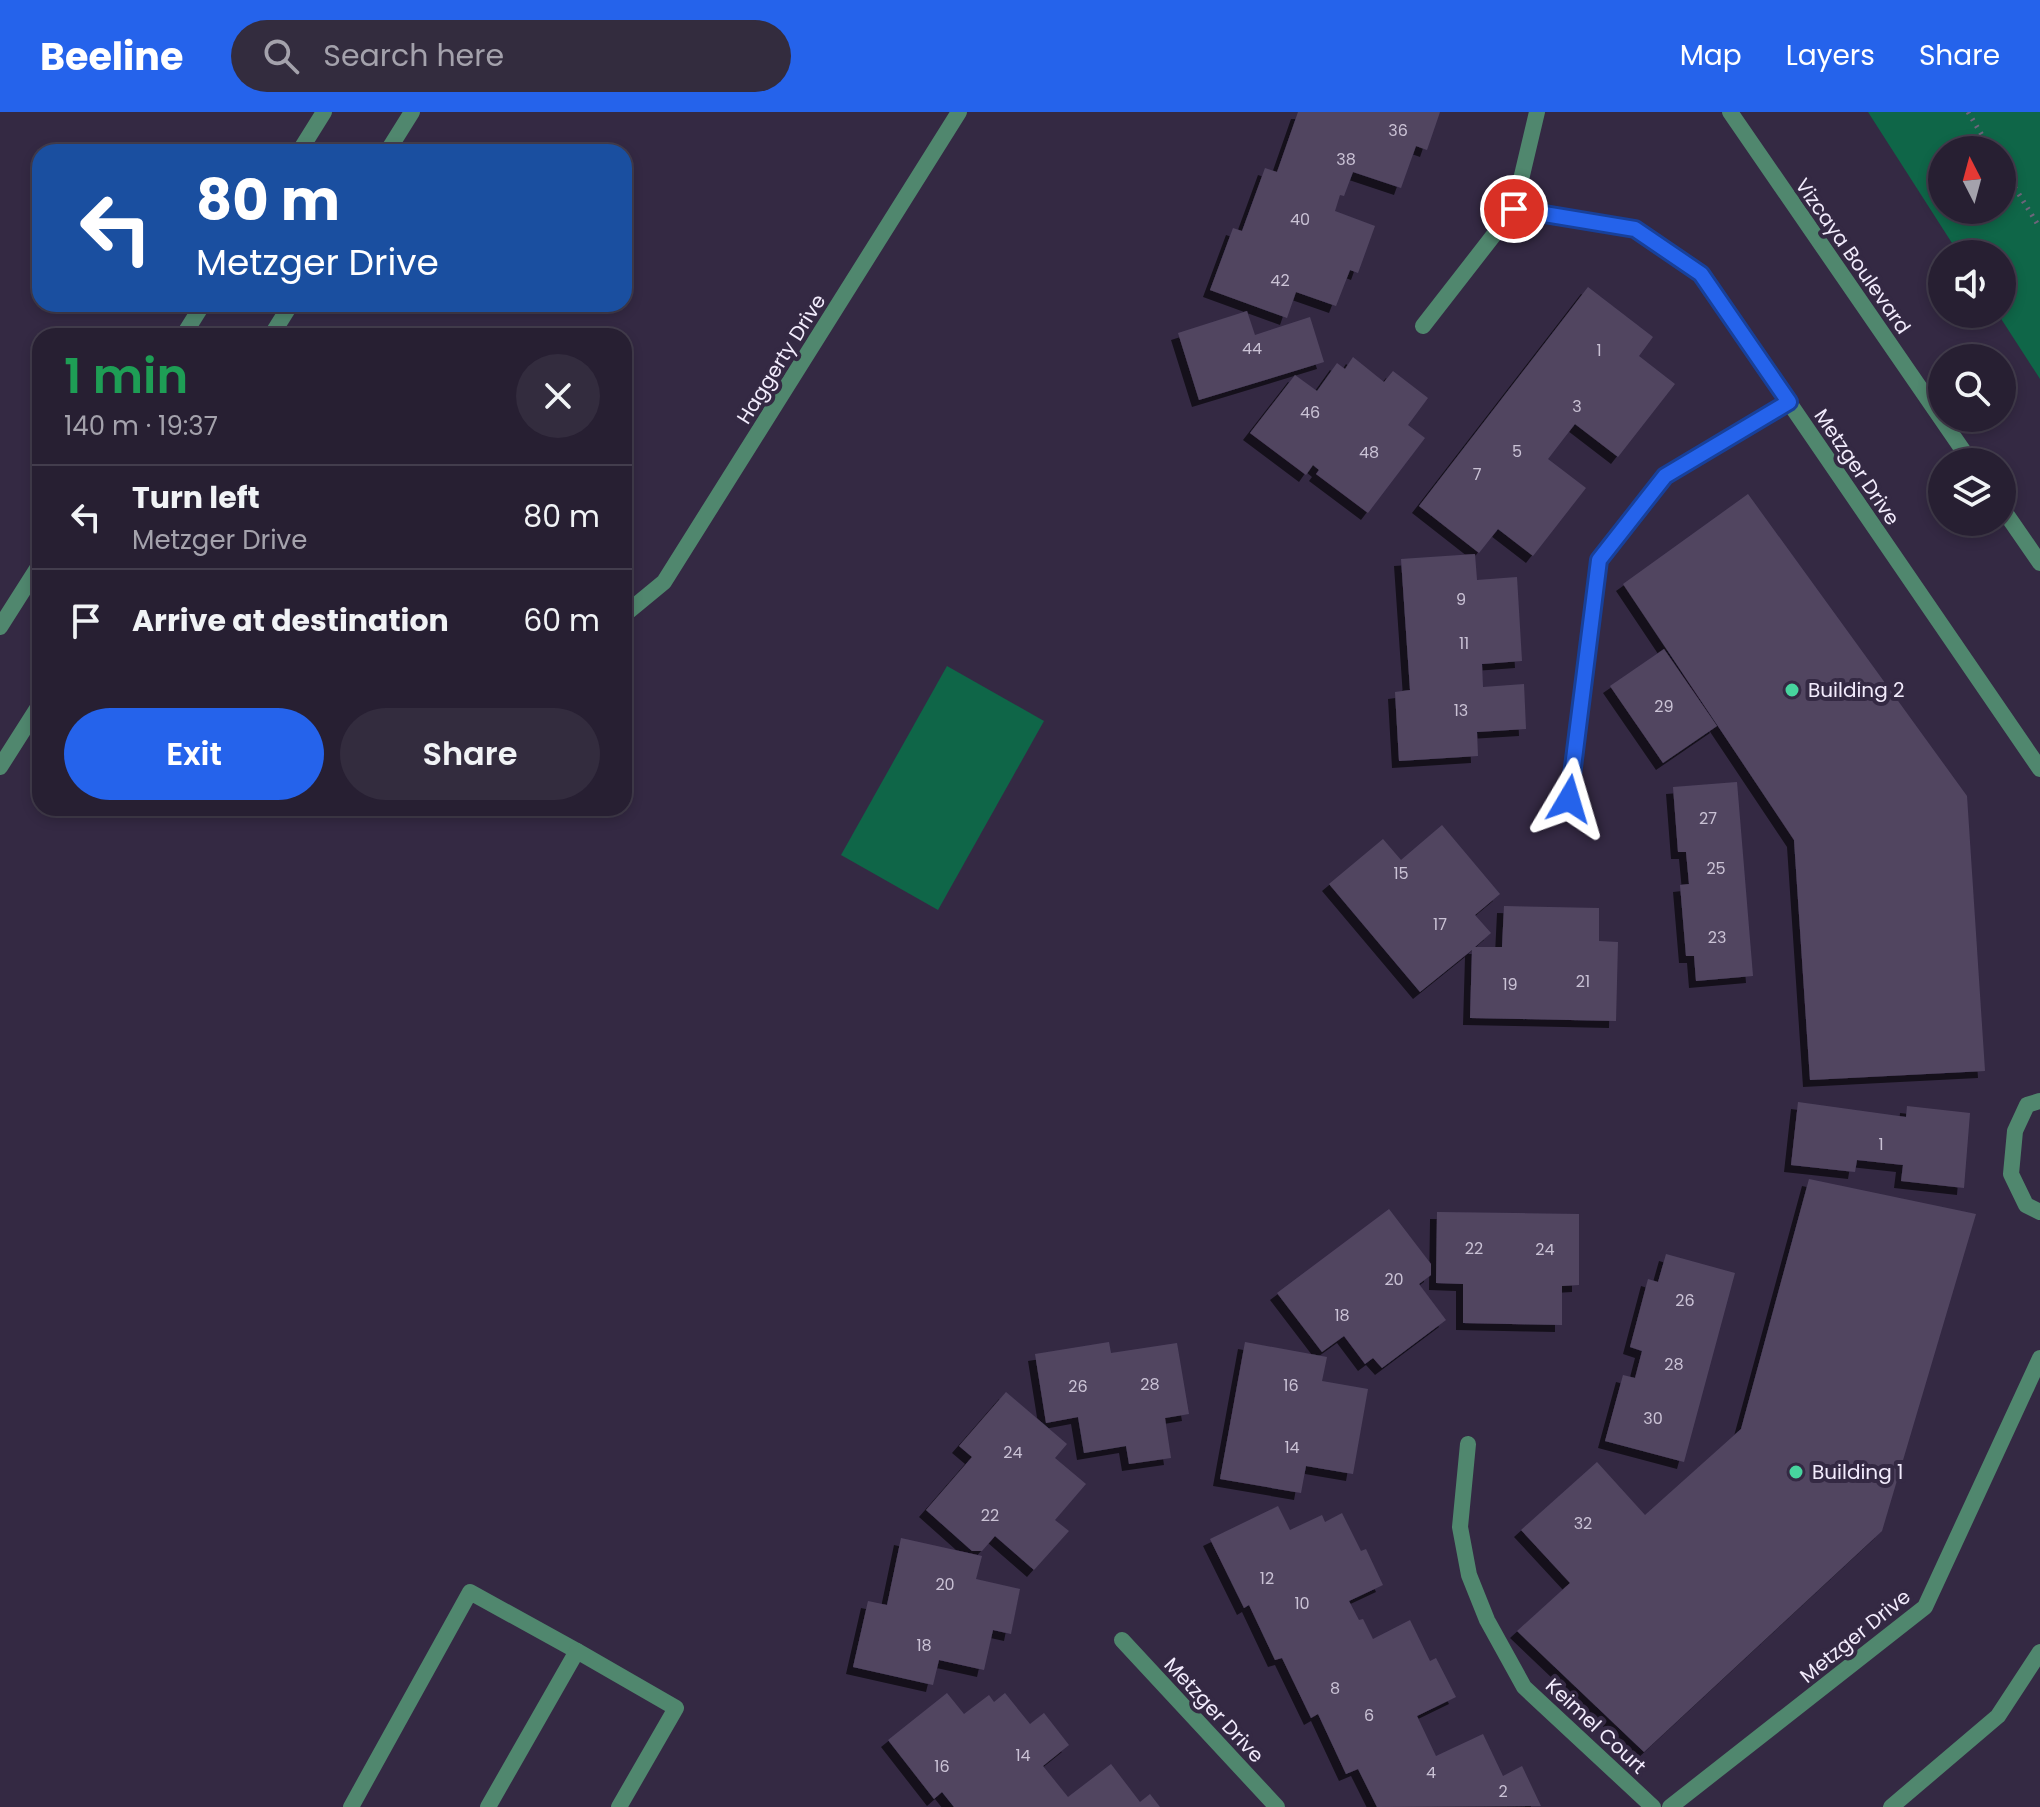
<!DOCTYPE html>
<meta charset="utf-8">
<style>
:root{--surface:#271f32;--page:#332c3e;--text:#f1f3f6;--muted:#a4a2ac;--line:#433d4d;--accent:#2563eb}
body{margin:0;font-family:Poppins,sans-serif;background:var(--page);color:var(--text);height:100vh;display:flex;flex-direction:column;font-size:30px;white-space:nowrap}
*{box-sizing:border-box;margin:0}
p{font-size:26px;color:var(--muted)}
.icon{flex:none;width:44px;height:44px;fill:none;stroke:currentColor;stroke-width:2;stroke-linecap:round;stroke-linejoin:round}
.map{position:relative;flex:1;overflow:hidden}
.drawer{position:absolute;left:32px;top:216px;width:600px;height:488px;display:flex;flex-direction:column;background:var(--surface);border-radius:24px;box-shadow:0 4px 12px #0003,0 0 0 2px var(--line)}
.drawer>*{flex:none}
.banner{position:absolute;left:32px;top:32px;width:600px;height:168px;border-radius:24px;box-shadow:0 4px 12px #0003,0 0 0 2px var(--line);background:#1a4fa0;color:#fff;overflow:hidden}
.needle{width:52px;rotate:354deg}
.controls{position:absolute;left:1928px;top:24px;display:grid;gap:16px}
.controls a{display:grid;place-items:center;width:88px;height:88px;border-radius:50%;background:var(--surface);box-shadow:0 4px 12px #0003,0 0 0 2px var(--line);font-size:40px}
.pin{position:absolute;display:grid;place-items:center;width:68px;height:68px;color:#fff;margin:-34px;border:4px solid #fff;border-radius:50%;box-shadow:0 2px 8px #0007}
.me{position:absolute;width:88px;margin:-44px;rotate:7deg;stroke-linejoin:round;filter:drop-shadow(0 0 6px #0008)}
.turn{display:flex;align-items:center;gap:28px;height:168px;padding:0 32px;font-size:36px}
.turn .icon{width:104px;height:104px;stroke-width:2.5}
.turn b{display:block;font-size:56px;line-height:68px}
.round{display:grid;place-items:center;flex:none;width:84px;height:84px;border-radius:42px;background:var(--page)}
.head{display:flex;align-items:center;justify-content:space-between;height:136px;padding:0 32px}
h1{font-size:48px;font-weight:600;line-height:60px;color:#1e9e55}
.action{display:flex;gap:16px;margin-top:auto;padding:16px 32px}
.action a{flex:1;height:92px;border-radius:48px;background:var(--accent);color:#fff;font-size:32px;font-weight:600;line-height:92px;text-align:center}
.action a+a{background:var(--page);color:var(--text)}
ul{padding:0;list-style:none}
li{display:flex;align-items:center;gap:24px;height:104px;padding:0 32px;border-top:2px solid var(--line)}
li div{flex:1}
li b{display:block;font-size:30px}
li em{font-style:normal}
header{display:flex;align-items:center;gap:48px;box-sizing:border-box;height:112px;padding:0 40px;background:var(--accent);color:#fff}
header strong{font-size:38px}
nav{display:flex;gap:44px;margin-inline-start:auto;font-size:28px}
.search{width:560px;height:72px;background:var(--page);display:flex;align-items:center;gap:20px;box-sizing:border-box;padding:0 28px;border-radius:44px;color:var(--muted);font-size:30px}
.map>svg:first-child{display:block}
.green{fill:#0f6648;fill-rule:evenodd}
.building{fill:#514561;filter:url(#shadow)}
.lines{fill:none;stroke-linecap:round;stroke-linejoin:round}
.path{stroke:#6e647b;stroke-width:5;stroke-dasharray:2 6;stroke-linecap:butt}
.lane{stroke:#50876e;stroke-width:16}
.street{stroke:#50876e;stroke-width:16}
.route-casing{stroke:#184099;stroke-width:20}
.route{stroke:#2563eb;stroke-width:14}
.poi-dot{fill:#47d49e;stroke:#342943;stroke-width:3}
.labels{text-anchor:middle;stroke-width:8;stroke-linejoin:round;paint-order:stroke}
.number-label{font-size:16px;fill:#cac2d5}
.street-label{font-size:20px;fill:#f2ebfc;stroke:#342943}
.poi-label{font-size:20px;fill:#f2ebfc;stroke:#342943;text-anchor:start}
</style>
<header>
<strong>Beeline</strong>
<div class="search"><svg class="icon" aria-label="search" viewBox="0 0 24 24"><circle cx="10" cy="10" r="6"/><path d="M15 15l6 6"/></svg>Search here</div>
<nav><a>Map</a><a>Layers</a><a>Share</a></nav>
</header>
<div class="map">
<svg width="2040" height="1695" viewBox="0 0 2040 1695">
<defs>
<filter id="shadow"><feDropShadow dx="-7" dy="7" stdDeviation="0" flood-color="#0009"/></filter>
</defs>
<rect width="100%" height="100%" fill="#342943"/>
<g class="green">
<path d="M1868,0H2040V267L1998,202H2002V142H1959ZM1942,38H2002V98H1942Z"/>
<polygon points="947,554 1044,609 938,798 841,743"/>
</g>
<g class="building">
<polygon points="1298,0 1440,0 1427,38 1416,34 1401,76 1353,60 1344,84 1340,83 1335,99 1375,114 1358,161 1350,158 1336,194 1296,180 1287,206 1210,178 1233,116 1242,119 1265,56 1277,60"/>
<polygon points="1588,175 1653,225 1639,244 1675,272 1618,345 1575,312 1548,347 1586,376 1533,444 1498,417 1479,441 1419,394"/>
<polygon points="1247,199 1255,223 1310,205 1324,250 1199,288 1178,221"/>
<polygon points="1353,245 1384,270 1393,259 1428,286 1408,313 1425,326 1368,401 1316,362 1319,358 1313,353 1306,363 1250,321 1295,263 1317,279 1337,251 1345,257"/>
<polygon points="1748,382 1967,684 1985,959 1810,968 1794,728 1623,472"/>
<polygon points="1475,442 1477,468 1517,465 1522,549 1482,552 1483,575 1524,572 1526,617 1477,620 1478,644 1399,649 1395,580 1410,578 1401,447"/>
<polygon points="1664,537 1717,614 1663,651 1610,574"/>
<polygon points="1737,670 1753,864 1696,869 1694,844 1686,844 1680,773 1689,772 1686,740 1678,740 1673,675"/>
<polygon points="1442,713 1500,782 1475,803 1491,821 1475,835 1502,835 1504,794 1599,796 1599,829 1618,830 1616,909 1470,906 1472,838 1420,880 1329,772 1383,727 1401,748"/>
<polygon points="1798,990 1906,1005 1907,994 1970,1001 1964,1076 1901,1069 1903,1053 1857,1048 1855,1060 1791,1053"/>
<polygon points="1809,1067 1976,1102 1882,1419 1644,1640 1517,1519 1570,1471 1521,1418 1597,1350 1645,1403 1741,1317"/>
<polygon points="1389,1097 1431,1152 1431,1163 1419,1172 1446,1208 1382,1256 1373,1246 1365,1252 1344,1224 1322,1240 1277,1181"/>
<polygon points="1437,1100 1579,1102 1579,1173 1562,1174 1562,1213 1463,1211 1463,1172 1436,1171"/>
<polygon points="1666,1142 1735,1161 1684,1350 1605,1329 1623,1263 1635,1266 1642,1239 1630,1235 1648,1167 1658,1170"/>
<polygon points="1109,1230 1111,1241 1177,1231 1189,1302 1165,1306 1171,1346 1129,1352 1126,1334 1084,1341 1078,1305 1046,1311 1035,1242"/>
<polygon points="1245,1230 1327,1245 1322,1269 1368,1277 1353,1362 1306,1354 1301,1381 1220,1367"/>
<polygon points="1006,1280 1067,1332 1055,1346 1086,1372 1055,1408 1069,1419 1034,1458 995,1424 982,1439 972,1439 926,1398 972,1345 959,1334"/>
<polygon points="1278,1394 1290,1418 1322,1403 1325,1410 1342,1401 1361,1439 1366,1437 1383,1473 1349,1489 1359,1508 1363,1507 1373,1527 1410,1508 1430,1549 1436,1546 1456,1585 1417,1604 1436,1644 1483,1622 1503,1664 1522,1654 1541,1694 1377,1695 1358,1657 1346,1662 1318,1602 1311,1606 1282,1546 1275,1548 1249,1493 1244,1496 1210,1427"/>
<polygon points="901,1426 982,1444 976,1467 1020,1477 1011,1522 993,1518 984,1558 939,1548 933,1573 853,1555 868,1489 887,1493"/>
<polygon points="947,1581 964,1602 989,1583 994,1590 1005,1581 1030,1612 1044,1601 1069,1633 1043,1654 1068,1685 1111,1652 1140,1690 1150,1682 1160,1695 954,1695 942,1680 934,1687 888,1628"/>
</g>
<g class="lines">
<g class="path">
<polyline points="1968,0 1991,38"/>
<polyline points="2002,55 2040,116"/>
</g>
<g class="lane">
<polyline points="1423,214 1514,97 1537,0"/>
<polyline points="351,1695 470,1480 577,1539"/>
<polyline points="488,1695 577,1539 676,1596 619,1695"/>
</g>
<g class="street">
<polyline points="1730,0 1971,350"/>
<polyline points="299,40 324,0"/>
<polyline points="387,40 412,0"/>
<polyline points="1514,97 1635,117 1701,162 2040,657"/>
<polyline points="183,224 203,192"/>
<polyline points="271,224 291,192"/>
<polyline points="2002,396 2040,451"/>
<polyline points="624,503 664,470 959,0"/>
<polyline points="0,515 40,452"/>
<polyline points="0,655 40,592"/>
<polyline points="1569,687 1599,448 1665,364 1789,290"/>
<polyline points="2040,989 2027,993 2015,1019 2011,1062 2026,1093 2040,1100"/>
<polyline points="1468,1332 1460,1415 1469,1463 1487,1508 1524,1575 1653,1695"/>
<polyline points="1122,1528 1277,1695"/>
<polyline points="1670,1695 1925,1495 2040,1246"/>
<polyline points="1891,1695 1998,1604 2040,1540"/>
</g>
</g>
<g class="lines">
<defs>
<polyline id="route" points="1514,97 1635,117 1701,162 1789,290 1665,364 1599,448 1569,687"/>
</defs>
<use href="#route" class="route-casing"/>
<use href="#route" class="route"/>
</g>
<g class="poi-dot">
<circle cx="1792" cy="578" r="8"/>
<circle cx="1796" cy="1360" r="8"/>
</g>
<g class="labels">
<g class="number-label">
<text x="1398" y="24">36</text>
<text x="1346" y="53">38</text>
<text x="1300" y="113">40</text>
<text x="1280" y="174">42</text>
<text x="1252" y="242">44</text>
<text x="1599" y="244">1</text>
<text x="1577" y="300">3</text>
<text x="1310" y="306">46</text>
<text x="1517" y="345">5</text>
<text x="1369" y="346">48</text>
<text x="1477" y="368">7</text>
<text x="1461" y="493">9</text>
<text x="1464" y="537">11</text>
<text x="1664" y="600">29</text>
<text x="1461" y="604">13</text>
<text x="1708" y="712">27</text>
<text x="1716" y="762">25</text>
<text x="1401" y="767">15</text>
<text x="1440" y="818">17</text>
<text x="1717" y="831">23</text>
<text x="1583" y="875">21</text>
<text x="1510" y="878">19</text>
<text x="1881" y="1038">1</text>
<text x="1474" y="1142">22</text>
<text x="1545" y="1143">24</text>
<text x="1394" y="1173">20</text>
<text x="1685" y="1194">26</text>
<text x="1342" y="1209">18</text>
<text x="1674" y="1258">28</text>
<text x="1150" y="1278">28</text>
<text x="1291" y="1279">16</text>
<text x="1078" y="1280">26</text>
<text x="1653" y="1312">30</text>
<text x="1292" y="1341">14</text>
<text x="1013" y="1346">24</text>
<text x="990" y="1409">22</text>
<text x="1583" y="1417">32</text>
<text x="1267" y="1472">12</text>
<text x="945" y="1478">20</text>
<text x="1302" y="1497">10</text>
<text x="924" y="1539">18</text>
<text x="1335" y="1582">8</text>
<text x="1369" y="1609">6</text>
<text x="1023" y="1649">14</text>
<text x="942" y="1660">16</text>
<text x="1431" y="1666">4</text>
<text x="1503" y="1685">2</text>
</g>
<g class="street-label">
<text transform="translate(1853 144) rotate(55)" y="7">Vizcaya Boulevard</text>
<text transform="translate(781 247) rotate(-58)" y="7">Haggerty Drive</text>
<text transform="translate(1857 355) rotate(56)" y="7">Metzger Drive</text>
<text transform="translate(1855 1524) rotate(-39)" y="7">Metzger Drive</text>
<text transform="translate(1214 1598) rotate(47)" y="7">Metzger Drive</text>
<text transform="translate(1596 1614) rotate(43)" y="7">Keimel Court</text>
</g>
<g class="poi-label">
<text x="1808" y="585">Building 2</text>
<text x="1812" y="1367">Building 1</text>
</g>
</g>
</svg>
<div class="controls">
<a><svg class="needle" viewBox="-14 -14 28 28"><path d="M0-13l5 13h-10z" fill="#e53935"/><path d="M0 13l5-13h-10z" fill="#a4a2ac"/></svg></a>
<a><svg class="icon" aria-label="sound" viewBox="0 0 24 24"><path d="M4 9h4l5-4v14l-5-4H4zM17 9q2 3 0 6"/></svg></a>
<a><svg class="icon" aria-label="search" viewBox="0 0 24 24"><circle cx="10" cy="10" r="6"/><path d="M15 15l6 6"/></svg></a>
<a><svg class="icon" aria-label="layers" viewBox="0 0 24 24"><path d="M12 4l9 5-9 5-9-5zM3 14l9 5 9-5"/></svg></a>
</div>
<div class="pin" style="left:1514px;top:97px;background:#d93025"><svg class="icon" aria-label="arrive" viewBox="0 0 24 24"><path d="M6 21V4h12l-3 4 3 4H6"/></svg></div>
<svg class="me" style="left:1569px;top:687px" viewBox="-20 -20 40 40"><path d="M0-17L14 15 0 8-14 15z" fill="#2563eb" stroke="#fff" stroke-width="4"/></svg>
<div class="banner">
<div class="turn"><svg class="icon" aria-label="left" viewBox="0 0 24 24"><path d="M17 20v-9H6M10 6l-5 5 5 5"/></svg><div><b>80 m</b>Metzger Drive</div></div>
</div>
<section class="drawer">
<div class="head"><div><h1>1 min</h1><p>140 m · 19:37</p></div><a class="round"><svg class="icon" aria-label="close" viewBox="0 0 24 24"><path d="M6 6l12 12M18 6L6 18"/></svg></a></div>
<ul>
<li><svg class="icon" aria-label="left" viewBox="0 0 24 24"><path d="M17 20v-9H6M10 6l-5 5 5 5"/></svg><div><b>Turn left</b><p>Metzger Drive</p></div><em>80 m</em></li>
<li><svg class="icon" aria-label="arrive" viewBox="0 0 24 24"><path d="M6 21V4h12l-3 4 3 4H6"/></svg><div><b>Arrive at destination</b></div><em>60 m</em></li>
</ul>
<div class="action"><a>Exit</a><a>Share</a></div>
</section>
</div>
